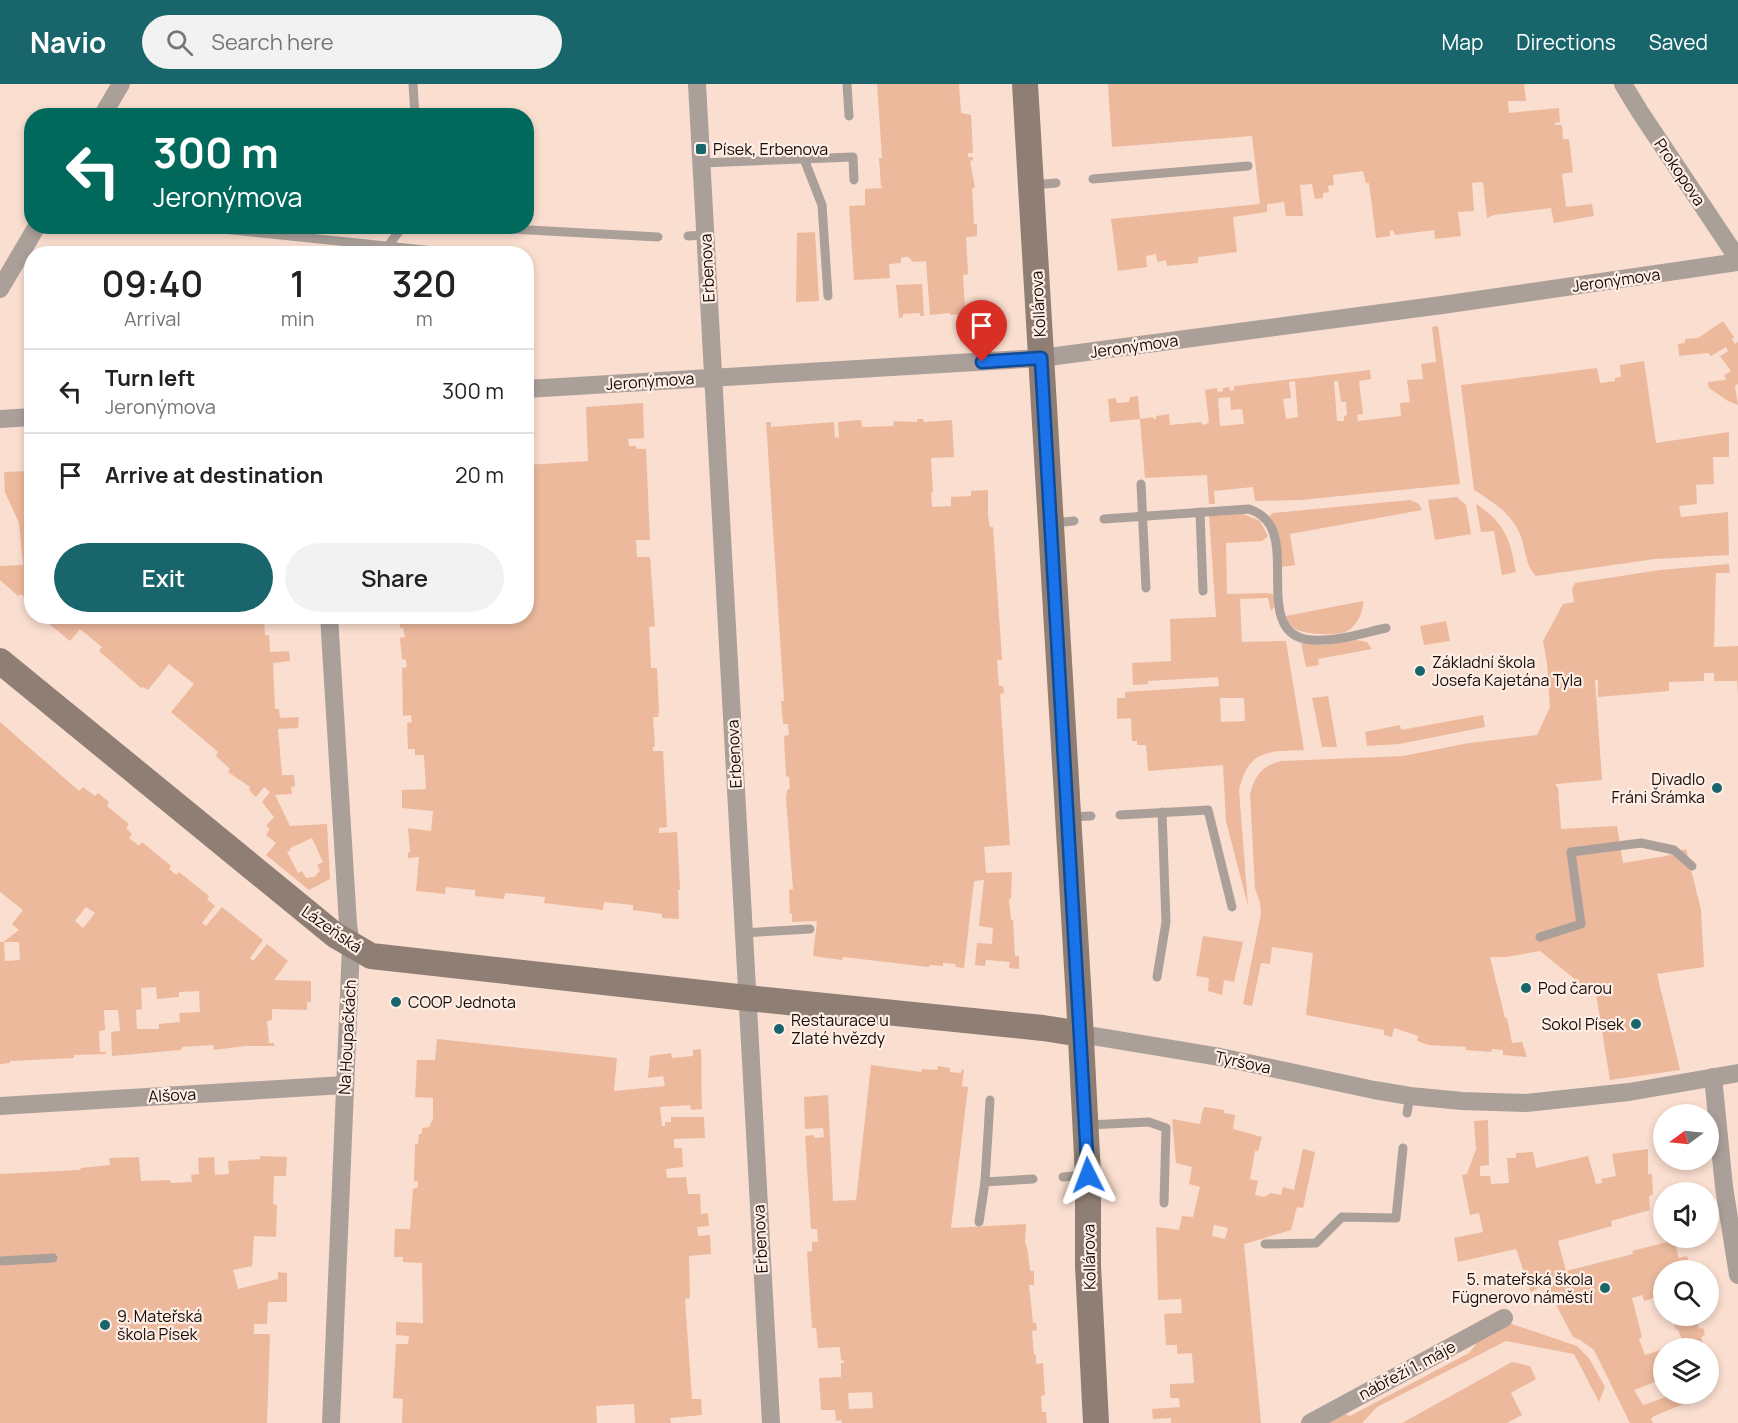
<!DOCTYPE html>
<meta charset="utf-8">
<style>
:root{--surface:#fff;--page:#f2f2f2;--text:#222;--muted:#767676;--line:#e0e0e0;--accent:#18666c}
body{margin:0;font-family:Manrope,sans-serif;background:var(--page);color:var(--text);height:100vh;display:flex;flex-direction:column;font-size:22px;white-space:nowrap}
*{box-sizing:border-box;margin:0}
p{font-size:20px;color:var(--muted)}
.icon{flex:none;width:33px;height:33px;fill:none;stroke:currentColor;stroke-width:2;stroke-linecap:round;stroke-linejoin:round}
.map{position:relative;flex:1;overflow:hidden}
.side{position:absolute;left:24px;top:162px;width:510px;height:378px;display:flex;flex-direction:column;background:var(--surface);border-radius:24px;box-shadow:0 3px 9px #0003}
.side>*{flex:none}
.top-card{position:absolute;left:24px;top:24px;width:510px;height:126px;border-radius:24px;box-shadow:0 3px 9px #0003;background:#00695c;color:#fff;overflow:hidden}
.needle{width:39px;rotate:255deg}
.buttons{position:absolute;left:1653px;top:1020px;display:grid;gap:12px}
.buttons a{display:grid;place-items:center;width:66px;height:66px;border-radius:50%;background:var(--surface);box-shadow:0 3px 9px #0003;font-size:30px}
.pin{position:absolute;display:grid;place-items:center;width:51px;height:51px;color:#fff;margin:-62px -26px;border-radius:50% 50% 50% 0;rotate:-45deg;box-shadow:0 0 6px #0007}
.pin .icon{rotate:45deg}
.me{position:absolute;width:66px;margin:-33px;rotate:357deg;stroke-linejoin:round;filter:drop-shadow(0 0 4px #0008)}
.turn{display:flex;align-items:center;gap:21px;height:126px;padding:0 30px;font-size:27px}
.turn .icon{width:78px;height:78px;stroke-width:2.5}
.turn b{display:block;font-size:42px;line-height:51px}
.eta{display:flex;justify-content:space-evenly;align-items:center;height:102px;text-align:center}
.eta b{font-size:36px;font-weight:600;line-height:42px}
.primary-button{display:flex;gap:12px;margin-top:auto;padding:12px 30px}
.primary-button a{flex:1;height:69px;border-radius:36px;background:var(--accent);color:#fff;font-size:24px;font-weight:600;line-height:69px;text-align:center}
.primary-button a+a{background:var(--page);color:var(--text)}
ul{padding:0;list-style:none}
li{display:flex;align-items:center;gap:18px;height:84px;padding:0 30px;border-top:2px solid var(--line)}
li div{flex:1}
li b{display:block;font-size:22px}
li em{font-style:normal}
header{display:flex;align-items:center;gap:36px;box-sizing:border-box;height:84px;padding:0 30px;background:var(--accent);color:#fff}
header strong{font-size:28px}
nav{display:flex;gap:33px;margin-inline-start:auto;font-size:21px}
.search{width:420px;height:54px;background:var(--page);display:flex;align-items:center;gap:15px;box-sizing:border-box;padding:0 21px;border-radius:33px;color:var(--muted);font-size:22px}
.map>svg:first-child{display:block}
.green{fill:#ecb99d;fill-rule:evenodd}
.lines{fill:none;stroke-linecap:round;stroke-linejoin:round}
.lane{stroke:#ab9f99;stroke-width:9}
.street{stroke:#ab9f99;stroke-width:18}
.secondary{stroke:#8f7e74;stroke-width:26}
.route-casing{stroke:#114b97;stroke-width:15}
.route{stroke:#1a73e8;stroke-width:10}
.poi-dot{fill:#18666c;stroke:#ffeee5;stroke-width:2}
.labels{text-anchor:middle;stroke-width:4.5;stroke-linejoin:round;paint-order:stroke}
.poi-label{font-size:16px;fill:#160d08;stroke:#ffeee5;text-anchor:start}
.street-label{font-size:16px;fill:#160d08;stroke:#ffeee5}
</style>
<header>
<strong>Navio</strong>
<div class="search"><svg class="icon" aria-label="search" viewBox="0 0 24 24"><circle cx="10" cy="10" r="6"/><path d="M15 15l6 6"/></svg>Search here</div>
<nav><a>Map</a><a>Directions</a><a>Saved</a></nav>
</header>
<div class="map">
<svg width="1738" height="1339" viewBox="0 0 1738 1339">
<rect width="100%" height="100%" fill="#fadecf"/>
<g class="green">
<polygon points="877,0 959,0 961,29 971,31 973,69 968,69 968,73 973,73 973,76 970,77 975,104 972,104 974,140 977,140 977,152 966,153 968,190 963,191 965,226 961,227 961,230 950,231 950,229 930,231 926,177 912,178 911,175 906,172 906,173 901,174 901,179 889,180 890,194 854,196 849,122 865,121 865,105 884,104 881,103 879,74 882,74"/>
<polygon points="1108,0 1524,0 1526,17 1508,17 1509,29 1559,24 1560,38 1555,39 1555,41 1562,41 1563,55 1569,55 1573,88 1562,90 1566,123 1592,120 1594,132 1554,139 1551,124 1494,131 1487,134 1483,98 1472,99 1474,127 1458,128 1461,152 1435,155 1434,146 1395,151 1393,146 1390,147 1390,152 1376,154 1369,99 1366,99 1363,87 1333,91 1334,101 1328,102 1329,108 1323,109 1323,114 1315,115 1312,100 1300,101 1303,132 1286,132 1284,118 1267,120 1267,128 1233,133 1237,168 1198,173 1198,179 1167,182 1166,176 1157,178 1156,170 1146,172 1147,183 1118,187 1111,135 1260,120 1252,52 1112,63"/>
<polygon points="815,148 819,217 796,218 797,149"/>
<polygon points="922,200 924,232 920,232 920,229 903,230 903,233 899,234 896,201"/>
<polygon points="1723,237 1734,253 1732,255 1735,260 1738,258 1738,300 1735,302 1738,321 1728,317 1709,304 1708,298 1726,296 1724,291 1731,287 1720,272 1728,267 1726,263 1711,272 1708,269 1679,272 1678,260 1685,259 1685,255 1698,254"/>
<path d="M1438,242L1460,400L1300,416L1255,417L1253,403L1214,407L1215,420H1209L1207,391L1145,394L1140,335L1110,338L1108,315L1116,314L1117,319L1129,318L1130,313L1138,312L1140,335L1153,333L1154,335H1156V332L1169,330L1170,341L1201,338L1202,341L1209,339L1205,306L1217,304L1218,308L1223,307V304L1229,303L1230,307L1234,306V302L1370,286L1371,295L1359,297L1363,330L1357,331L1358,337L1401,332L1400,319L1410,318L1407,296L1423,295L1421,280L1436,278L1432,243ZM1295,297L1298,333L1286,335L1283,315L1291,314L1289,298ZM1334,297H1338L1341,318H1346L1347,331L1344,332V337H1337ZM1230,313L1231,326L1242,325L1244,340L1220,342L1218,314Z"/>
<path d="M1644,277L1656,359L1729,348V373H1713L1714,400L1696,401L1697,420L1679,422L1681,433L1728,428L1729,471L1655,475L1536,492C1524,481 1526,459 1517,444C1507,426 1491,417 1474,406L1461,301L1597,284L1600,299L1615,297V294L1621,293L1620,281Z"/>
<polygon points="643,319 644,354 628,355 629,362 636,362 637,365 646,365 650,456 636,456 637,473 650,473 655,542 649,543 651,584 657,584 659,628 658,633 653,633 655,662 653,663 653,667 663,667 667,743 659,744 659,749 677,748 680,806 678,806 679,835 662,834 662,830 633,826 633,821 604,818 603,826 544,819 545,813 505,809 504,815 475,812 475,806 446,803 445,810 416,807 419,773 408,774 408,769 410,768 408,744 431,747 433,727 402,724 402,706 426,705 424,671 415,671 415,665 408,665 407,639 412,638 411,631 403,632 402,584 407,583 406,576 402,575 400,554 405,553 403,544 400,544 400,533 526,532 527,381 588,377 586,323"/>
<polygon points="917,335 923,335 924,338 952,336 954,373 931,374 933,408 931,409 932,423 951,422 951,413 971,412 971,407 988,406 988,432 990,443 993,443 1002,576 997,576 999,602 1003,602 1004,609 1000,610 1010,761 984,763 986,789 1012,788 1011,814 1009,815 1011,836 1013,836 1015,872 1019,872 1019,885 1009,884 1010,878 986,876 985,882 975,881 977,859 992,860 993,844 979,842 984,796 974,797 964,884 956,883 955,880 943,879 943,882 930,881 929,883 843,873 842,876 813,872 817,837 792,838 792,830 790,830 789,806 793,805 786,714 787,706 790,705 789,693 786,692 784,652 789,651 788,640 783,640 781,617 784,617 766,338 771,338 771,343 834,338 835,354 839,353 838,338 861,336 862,343 893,342 894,337 917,338"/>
<polygon points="31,387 32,387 31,519 21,510 18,512 0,496 0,482 23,481 19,439 5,408 4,388"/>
<polygon points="1457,413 1466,421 1471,450 1435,456 1428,416"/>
<polygon points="1410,416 1419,420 1422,426 1290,450 1295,481 1282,483 1279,451 1269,432 1273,429"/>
<path d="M1476,420C1505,439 1510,455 1516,488L1502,491L1494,447L1481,448Z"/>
<path d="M1241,429L1260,437L1268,452L1262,457L1226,459L1227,510L1266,509L1273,510L1275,522L1271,527L1268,514L1240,515L1242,558L1286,557L1304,666C1268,667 1247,666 1239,707L1248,822L1226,737L1223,681L1148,687L1146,661H1137V657H1132L1131,634L1117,635V614H1125V608L1219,602L1218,593L1148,597V600L1133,601L1132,579L1171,577L1170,535L1216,533L1209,431ZM1220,614H1244L1245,637L1221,638Z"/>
<path d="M1729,480L1730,489H1716L1714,563L1738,562V612L1737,597H1714V589H1704V597L1669,598V607L1598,613V596H1595L1602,696L1556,700V703H1558L1561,745L1617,742L1623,779L1666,772L1686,765L1701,826L1704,883L1657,890L1680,986L1610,996L1595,904L1587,905L1540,867L1506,873H1490L1505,934H1507L1512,959L1522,958L1527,973L1503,971V966L1492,965L1491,968L1466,966V963L1429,961L1417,957L1418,952L1394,944L1392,953L1384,951V946L1306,931L1313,869L1272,863L1270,880L1261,879L1252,922L1243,920L1261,830L1260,819L1255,804L1250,710C1255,691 1262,682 1281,677L1403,672L1469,659L1537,651L1550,623L1547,579L1543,557L1563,520L1574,518L1572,505L1575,499L1660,486Z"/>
<path d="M1363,517C1364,528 1356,544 1345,548C1333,552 1298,551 1289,541C1289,540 1286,532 1286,532Z"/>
<path d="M48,532L264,533L265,551H269L270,568L289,567L290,577L273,579L275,625H279L280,634L299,633L298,644L278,645L282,691H294L295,702L291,703L292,710L275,711L290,742L327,740L330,795L309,806L266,771L276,759L266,751L270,745L266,742L274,733L262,718L270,708L264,703L256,713L249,706L250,703L228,688L230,685L216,672L218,668L171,628L194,600L169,580L148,606L143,603L141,604L99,567L102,563L80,545L70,557L47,538L50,534ZM312,754L323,778L317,781L320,787L314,793L306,794L302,787L298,789L287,768L291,766L290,764Z"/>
<polygon points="1446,537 1450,557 1424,561 1420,542"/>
<polygon points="1356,556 1367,558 1372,565 1318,575 1319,581 1306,583 1301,559 1324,561"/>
<polygon points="1328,612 1337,663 1322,663 1312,614"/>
<polygon points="1483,631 1485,643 1399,660 1367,662 1365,648 1400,641 1401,646"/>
<path d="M0,638L79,707L83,703L95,712L98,709L109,718L107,722L129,740L126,744L132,750L129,754L139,762L142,758L171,782L169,785L176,791L179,788L209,812L207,815L215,822L202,839L206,842L222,823L263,856L250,874L253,877L267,860L288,877L274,896L311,897V918H307V926L272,925V936L267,937L269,959H274V962H245L214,966L213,961L182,963L181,966L112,972L111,948L120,947L118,926H104L105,946L99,947L100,968H106V970L74,971V974L10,977V979L0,980V858H3L19,846L12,840L23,826L0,808ZM86,823L95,829L83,844L75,837ZM4,858H19L20,876L5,877ZM156,903L157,915L179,913V908L199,907L200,928L179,929L180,938L159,940V945H137L136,926L142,925L141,904Z"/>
<polygon points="1203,852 1243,858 1234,898 1224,896 1222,911 1208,907 1209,894 1196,892"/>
<path d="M437,955L617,974L614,1007L665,1002L663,992L648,994L650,972L671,969L672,974L693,972V966L701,965C702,987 701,1004 702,1025L691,1026L690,1021L660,1023L662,1042H665V1038H671V1033H704L705,1054L674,1055V1064H682L683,1083L666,1085L667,1094L686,1093L688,1110H700L701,1130L708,1129L709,1142L697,1143L698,1152L710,1151L711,1170L689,1172L690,1214L685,1215L692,1315H701L702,1331L670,1334L671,1339H635L634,1320L596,1322L597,1339H402L403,1315L393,1314L396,1260H408L409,1252L396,1251V1238L423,1239L422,1179L403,1178V1173H394L395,1145H410L413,1105L418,1103V1097H414L415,1060H418L419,1050H422V1044L429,1043L433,1035V1014L415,1013L417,976H435Z"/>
<path d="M871,981L921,988L922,985L937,986L938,982L950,984V988L961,989L962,985L964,986L962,1002L968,1003L951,1144L1026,1140L1025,1158L1028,1168L1030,1187H1034V1201H1029L1033,1239H1036L1037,1246L1032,1247L1034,1271H1036V1280L1043,1279L1045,1311L1041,1312L1042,1328H1046L1047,1339H842L841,1336L836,1337L835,1326H821L819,1294L841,1293V1279H844V1277L841,1276L840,1263L818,1264L816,1244H812L807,1168L812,1167V1158H818L817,1145H811L805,1052L813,1051L815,1054L824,1053L823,1044L805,1045L804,1013L828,1011L833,1117L856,1116ZM872,1308L873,1324L849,1325L848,1309Z"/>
<path d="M1205,1023L1224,1026V1029L1235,1031L1233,1045L1262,1053L1258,1067H1255L1250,1095L1258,1097L1255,1111L1264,1113L1271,1109L1281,1111L1283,1103L1294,1106L1303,1065L1315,1068L1303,1124L1297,1123L1291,1146L1244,1160L1261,1339H1171V1334L1153,1335L1152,1325L1180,1323L1179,1314H1170V1300L1194,1299L1192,1269L1177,1270V1261H1166L1164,1230L1182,1229L1181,1215L1158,1216L1156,1143L1179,1146L1182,1132L1193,1133L1200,1103L1189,1100L1192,1083L1176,1079L1172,1035L1200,1040L1203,1025ZM1214,1141L1228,1144L1225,1155L1212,1152Z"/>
<polygon points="1488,1036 1489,1081 1480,1082 1480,1092 1490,1092 1491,1100 1509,1099 1507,1074 1516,1074 1516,1069 1533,1068 1536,1084 1588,1072 1596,1100 1602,1099 1601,1095 1616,1092 1612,1070 1648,1065 1648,1090 1652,1090 1653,1111 1649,1112 1650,1126 1611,1137 1612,1142 1558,1157 1566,1187 1633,1170 1632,1167 1682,1154 1684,1160 1676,1163 1679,1174 1687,1172 1691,1186 1664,1186 1663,1211 1644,1217 1642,1211 1632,1214 1642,1253 1639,1255 1645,1271 1664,1265 1663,1295 1634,1306 1643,1321 1675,1310 1706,1311 1654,1332 1651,1335 1653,1339 1630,1339 1594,1266 1580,1256 1573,1253 1545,1200 1531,1208 1516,1165 1458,1178 1454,1154 1483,1148 1479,1129 1470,1131 1462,1091 1467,1090 1476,1065 1474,1037"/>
<polygon points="260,1072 287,1073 286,1092 274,1092 273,1120 277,1121 276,1153 254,1152 252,1182 233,1186 238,1205 278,1195 278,1188 287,1189 287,1218 268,1218 267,1240 254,1240 254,1250 270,1250 267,1339 0,1339 0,1090 80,1086 81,1084 110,1081 109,1074 139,1073 141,1097 170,1096 171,1099 192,1098 191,1091 199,1090 198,1074 214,1073 215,1091 229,1090 228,1077 260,1075"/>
<polygon points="1697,1236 1699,1245 1703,1244 1705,1251 1701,1253 1704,1264 1708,1264 1664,1264 1683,1257 1678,1246 1675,1244 1674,1241 1686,1237 1688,1240"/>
<polygon points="1506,1238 1577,1262 1589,1274 1605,1303 1599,1318 1574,1270 1506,1257 1377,1323 1362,1339 1327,1339 1338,1327 1350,1332 1469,1269 1488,1245"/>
<polygon points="1512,1278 1530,1282 1536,1295 1511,1309 1522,1331 1507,1339 1402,1339"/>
</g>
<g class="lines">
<g class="lane">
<polyline points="413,0 415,32"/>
<polyline points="847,0 849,32"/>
<polyline points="804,75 822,121 828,212"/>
<polyline points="702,79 853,73 854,96"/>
<polyline points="1093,95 1248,82"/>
<polyline points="1033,101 1056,99"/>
<polyline points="195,142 463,170"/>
<polyline points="511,145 658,153"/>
<polyline points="688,152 705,151"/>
<polyline points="388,162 403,142"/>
<polyline points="1141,400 1146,504"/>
<polyline points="1200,428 1203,507"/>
<path d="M1104,435L1249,425C1258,428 1265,433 1270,441C1290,474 1257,553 1312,556C1336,558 1363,549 1386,544"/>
<polyline points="1053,439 1074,437"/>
<polyline points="1120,731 1208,726 1232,823"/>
<polyline points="1069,733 1091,732"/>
<polyline points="743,849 810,845"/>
<polyline points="1540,853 1581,840 1571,768 1641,759 1674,766 1692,782"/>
<polyline points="1157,893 1166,838 1162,728"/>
<polyline points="1407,1029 1410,1012"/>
<polyline points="1088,1041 1149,1038 1166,1044 1164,1119"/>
<polyline points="1063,1093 1085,1091"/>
<polyline points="985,1098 990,1016"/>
<polyline points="979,1138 985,1098 1033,1095"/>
<polyline points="1265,1160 1316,1159 1342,1133 1396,1134 1403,1064"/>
<polyline points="0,1177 53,1174"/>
</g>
<g class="street">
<polyline points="697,0 771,1339"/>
<polyline points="1623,0 1640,28 1738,175"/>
<polyline points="102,32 121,0"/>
<polyline points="0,205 37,142"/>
<polyline points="526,305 1041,274 1442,221 1738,178"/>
<polyline points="0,335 32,333"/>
<polyline points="329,532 348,840 351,862 331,1339"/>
<polyline points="1081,950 1220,973 1374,1006 1410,1012 1462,1017 1526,1019 1629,1008 1738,989"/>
<polyline points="1713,993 1724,1103 1738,1191"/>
<polyline points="0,1022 344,1001"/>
<polyline points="1310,1339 1504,1234"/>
</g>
<g class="secondary">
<polyline points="1025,0 1079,917 1088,1091 1088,1182 1096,1339"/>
<polyline points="0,577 335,851 371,872 747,914 1043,944 1081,950"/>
</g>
</g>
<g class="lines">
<defs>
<polyline id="route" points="982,278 1041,274 1088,1091"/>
</defs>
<use href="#route" class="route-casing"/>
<use href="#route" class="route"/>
</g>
<g class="poi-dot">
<rect x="695" y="59" width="12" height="12" rx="3"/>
<circle cx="1420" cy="587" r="6"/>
<circle cx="1717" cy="704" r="6"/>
<circle cx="1526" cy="904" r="6"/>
<circle cx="396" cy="918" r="6"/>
<circle cx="1636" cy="940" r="6"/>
<circle cx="779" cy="945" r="6"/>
<circle cx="1605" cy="1204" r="6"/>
<circle cx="105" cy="1241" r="6"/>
</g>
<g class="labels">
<g class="poi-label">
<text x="713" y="71">Písek, Erbenova</text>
<text x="1432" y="584">Základní škola<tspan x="1432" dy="18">Josefa Kajetána Tyla</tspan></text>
<text x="1705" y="701" text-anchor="end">Divadlo<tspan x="1705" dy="18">Fráni Šrámka</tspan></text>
<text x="1538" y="910">Pod čarou</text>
<text x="408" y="924">COOP Jednota</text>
<text x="791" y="942">Restaurace u<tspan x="791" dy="18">Zlaté hvězdy</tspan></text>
<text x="1624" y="946" text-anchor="end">Sokol Písek</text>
<text x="1593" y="1201" text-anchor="end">5. mateřská škola<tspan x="1593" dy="18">Fügnerovo náměstí</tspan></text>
<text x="117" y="1238">9. Mateřská<tspan x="117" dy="18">škola Písek</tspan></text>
</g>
<g class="street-label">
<text transform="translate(1680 88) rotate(56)" y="6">Prokopova</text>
<text transform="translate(707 184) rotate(-93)" y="6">Erbenova</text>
<text transform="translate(1616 196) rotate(-8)" y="6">Jeronýmova</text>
<text transform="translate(1038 220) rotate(-93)" y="6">Kollárova</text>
<text transform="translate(1134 262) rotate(-8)" y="6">Jeronýmova</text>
<text transform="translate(650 297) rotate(-4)" y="6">Jeronýmova</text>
<text transform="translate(734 670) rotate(-93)" y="6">Erbenova</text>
<text transform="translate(332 845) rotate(35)" y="6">Lázeňská</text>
<text transform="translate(347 953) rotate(-87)" y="6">Na Houpačkách</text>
<text transform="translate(1243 978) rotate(12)" y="6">Tyršova</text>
<text transform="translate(172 1011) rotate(-3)" y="6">Alšova</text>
<text transform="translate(760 1155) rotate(-93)" y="6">Erbenova</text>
<text transform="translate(1089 1173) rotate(-91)" y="6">Kollárova</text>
<text transform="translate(1407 1286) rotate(-28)" y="6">nábřeží 1. máje</text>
</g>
</g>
</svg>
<div class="buttons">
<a><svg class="needle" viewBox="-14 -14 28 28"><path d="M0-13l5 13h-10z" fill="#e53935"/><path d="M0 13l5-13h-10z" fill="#767676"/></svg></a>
<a><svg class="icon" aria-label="sound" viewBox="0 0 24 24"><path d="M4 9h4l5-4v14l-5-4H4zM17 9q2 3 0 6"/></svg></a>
<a><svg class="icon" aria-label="search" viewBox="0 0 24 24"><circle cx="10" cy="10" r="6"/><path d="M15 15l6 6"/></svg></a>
<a><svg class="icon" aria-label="layers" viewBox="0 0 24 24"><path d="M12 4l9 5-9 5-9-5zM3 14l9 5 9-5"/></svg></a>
</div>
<div class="pin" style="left:982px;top:278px;background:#d93025"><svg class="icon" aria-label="arrive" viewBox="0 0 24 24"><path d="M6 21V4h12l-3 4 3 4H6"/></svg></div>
<svg class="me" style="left:1088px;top:1091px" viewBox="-20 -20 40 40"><path d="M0-17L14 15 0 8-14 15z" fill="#1a73e8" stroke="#fff" stroke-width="4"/></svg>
<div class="top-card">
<div class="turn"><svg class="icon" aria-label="left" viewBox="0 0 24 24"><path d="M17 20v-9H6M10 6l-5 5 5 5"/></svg><div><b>300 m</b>Jeronýmova</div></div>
</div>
<section class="side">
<div class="eta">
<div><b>09:40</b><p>Arrival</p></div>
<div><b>1</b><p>min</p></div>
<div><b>320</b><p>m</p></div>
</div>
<ul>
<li><svg class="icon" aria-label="left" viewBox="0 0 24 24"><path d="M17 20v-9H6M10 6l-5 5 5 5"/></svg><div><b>Turn left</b><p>Jeronýmova</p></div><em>300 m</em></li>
<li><svg class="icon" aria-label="arrive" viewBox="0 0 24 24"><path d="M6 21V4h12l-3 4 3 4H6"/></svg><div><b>Arrive at destination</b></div><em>20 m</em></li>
</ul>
<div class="primary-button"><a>Exit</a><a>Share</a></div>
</section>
</div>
